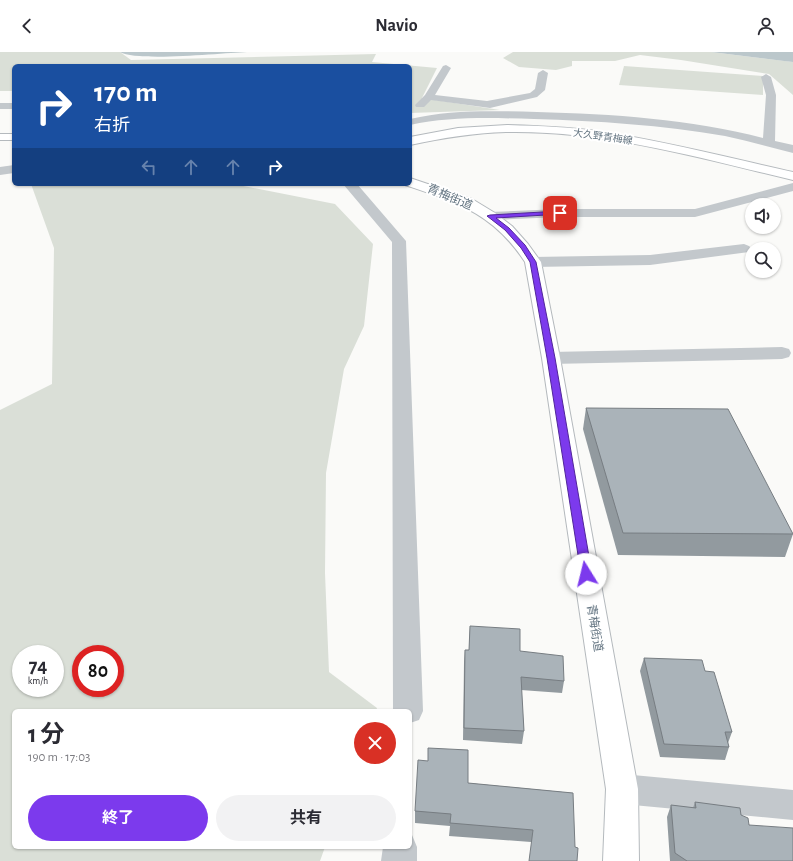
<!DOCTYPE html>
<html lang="ja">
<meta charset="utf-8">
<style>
:root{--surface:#fff;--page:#f2f2f3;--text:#2b2b33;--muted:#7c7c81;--accent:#7c3aed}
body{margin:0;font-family:"Alegreya Sans","Noto Sans JP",sans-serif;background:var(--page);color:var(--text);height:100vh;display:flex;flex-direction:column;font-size:15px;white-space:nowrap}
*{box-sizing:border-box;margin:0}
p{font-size:13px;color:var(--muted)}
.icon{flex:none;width:22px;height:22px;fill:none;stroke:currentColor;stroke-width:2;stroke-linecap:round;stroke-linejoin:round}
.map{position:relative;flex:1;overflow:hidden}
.side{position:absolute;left:12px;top:657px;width:400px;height:140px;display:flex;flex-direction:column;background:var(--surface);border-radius:6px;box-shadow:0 1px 3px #0004}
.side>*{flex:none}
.guide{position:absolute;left:12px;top:12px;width:400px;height:122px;border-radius:6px;box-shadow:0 1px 3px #0004;background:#1a4fa0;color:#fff;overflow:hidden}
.fabs{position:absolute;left:745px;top:146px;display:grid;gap:8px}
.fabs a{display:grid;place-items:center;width:36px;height:36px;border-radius:50%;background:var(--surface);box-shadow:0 1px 3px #0004;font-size:20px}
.speed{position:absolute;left:12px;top:593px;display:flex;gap:8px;font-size:20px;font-weight:700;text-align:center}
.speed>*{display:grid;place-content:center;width:52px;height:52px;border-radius:50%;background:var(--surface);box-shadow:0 1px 3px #0004;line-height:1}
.speed small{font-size:10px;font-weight:400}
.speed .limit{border:6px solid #d22;background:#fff;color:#111}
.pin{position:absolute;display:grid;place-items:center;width:34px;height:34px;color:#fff;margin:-17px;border-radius:8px;box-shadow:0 2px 6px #0006}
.me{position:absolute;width:44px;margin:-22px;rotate:351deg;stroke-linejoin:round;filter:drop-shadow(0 0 3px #0008)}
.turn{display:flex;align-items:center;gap:14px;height:84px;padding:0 16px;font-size:18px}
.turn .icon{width:52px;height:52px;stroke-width:2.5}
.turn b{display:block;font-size:28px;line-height:34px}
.lanes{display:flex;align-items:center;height:38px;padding:0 16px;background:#0003;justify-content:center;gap:20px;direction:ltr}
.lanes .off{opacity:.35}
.round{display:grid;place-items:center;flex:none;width:42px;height:42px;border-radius:21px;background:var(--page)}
.headline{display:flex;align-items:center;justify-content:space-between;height:68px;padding:0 16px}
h1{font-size:24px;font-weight:700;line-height:30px}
.action{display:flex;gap:8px;margin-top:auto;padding:8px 16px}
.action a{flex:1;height:46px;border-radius:24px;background:var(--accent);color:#fff;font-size:16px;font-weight:700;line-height:46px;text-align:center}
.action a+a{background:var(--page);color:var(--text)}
header{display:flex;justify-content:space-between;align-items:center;height:52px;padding:0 16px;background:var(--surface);font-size:18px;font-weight:700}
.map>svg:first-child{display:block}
.green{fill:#dadfd7;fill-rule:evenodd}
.water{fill:#bbc7cb}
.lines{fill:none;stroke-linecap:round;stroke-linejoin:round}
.major-casing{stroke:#b5babe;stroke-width:2}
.highway-casing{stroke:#b4b9bd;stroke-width:2}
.minor{fill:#c3c8cc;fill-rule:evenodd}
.major{fill:#fff;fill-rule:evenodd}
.highway{fill:#fff;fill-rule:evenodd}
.wall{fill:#929a9f}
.building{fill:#aab3b9;stroke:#777d82}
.route{fill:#7c3aed;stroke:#51269a}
.labels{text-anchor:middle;stroke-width:4;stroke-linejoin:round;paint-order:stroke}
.far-street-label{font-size:10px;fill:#657683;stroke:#fff}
.street-label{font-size:12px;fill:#657683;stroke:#fff}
</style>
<header><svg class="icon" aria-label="back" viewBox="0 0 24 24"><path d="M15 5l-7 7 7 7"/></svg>Navio<svg class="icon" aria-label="person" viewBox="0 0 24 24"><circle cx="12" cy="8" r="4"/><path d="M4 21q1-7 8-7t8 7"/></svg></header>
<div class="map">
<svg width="793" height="809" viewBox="0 0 793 809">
<rect width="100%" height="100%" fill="#fafaf8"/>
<g class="green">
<polygon points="0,0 120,0 131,8 376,2 372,10 437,16 422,46 500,58 410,61 410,14 14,14 14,39 0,39"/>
<polygon points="513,0 711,0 793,10 793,43 769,22 681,8 640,3 615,9 572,9 572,14 556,18 519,15 503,6"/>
<polygon points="624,14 763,24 763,43 619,33"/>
<path d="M31,132H233L335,152L373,192L364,274L344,317L326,421L325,521L329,620L377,656L376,659H14V795H325L320,809H0V358L52,332L54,196ZM21,602H55V636H21ZM81,602H115V636H81Z"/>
</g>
<g class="water">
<path d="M120,0H247C223,1 137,10 120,0Z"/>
<polygon points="711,0 793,0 793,10 784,9"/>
</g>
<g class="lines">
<defs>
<path id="major" d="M507,73C539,74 572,75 604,80C668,90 730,106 793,120V128C700,106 603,78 506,80C473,81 442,86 410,93V85L458,76Z"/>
<g id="highway">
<rect x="0" y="82" width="14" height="6"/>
<path d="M410,126L472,147L495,161L512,174L528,192L541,210L560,306L638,737L639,809H603L606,737L542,306L525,210C493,161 458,151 405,133L410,132Z"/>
</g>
</defs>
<use href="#major" class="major-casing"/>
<use href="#highway" class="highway-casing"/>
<g class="minor">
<polygon points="446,13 451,16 435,43 487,49 530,41 535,37 538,21 543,18 548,21 545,38 537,45 490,56 431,48 424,55 416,55 415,53 425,43 443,14"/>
<path d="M766,22L771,25L776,43L775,89L793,93V101C770,95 748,89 725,84C662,73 598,69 534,67C493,66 451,64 410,73V67C452,57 495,59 537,60C613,62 690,67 763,86L766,43L761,25Z"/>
<rect x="0" y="51" width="14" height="6"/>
<polygon points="14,113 14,121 0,123 0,115"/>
<polygon points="793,131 793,139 695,165 560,165 490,168 485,167 483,164 485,161 490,160 560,157 695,157"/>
<polygon points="343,132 357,132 406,189 423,659 419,668 410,671 410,659 393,659 392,190"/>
<polygon points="744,192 749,194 752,197 749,200 650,213 533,215 527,213 525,210 527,207 533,205 650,203"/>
<polygon points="782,295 789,297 791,301 789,305 782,307 551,312 544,310 542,306 544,302 551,300"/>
<polygon points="622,722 793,738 793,768 622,752 610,747 606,737 610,727"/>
<polygon points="410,782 412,783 417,795 417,809 381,809 383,795 410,795"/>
</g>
<use href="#major" class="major"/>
<use href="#highway" class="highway"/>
</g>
<g class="wall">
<polygon points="586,356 793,482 785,505 618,503 583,377"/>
<polygon points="470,574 520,599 564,629 562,641 521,638 524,679 522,692 463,688 464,610 465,598 469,598"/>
<polygon points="644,606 705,619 732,680 728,691 729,695 725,708 660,705 640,619"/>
<polygon points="468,731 573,741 531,790 449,784 450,774 415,771 415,759"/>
<polygon points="695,750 741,763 749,773 793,809 670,809 667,765 671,753 693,756"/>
</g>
<g class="building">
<polygon points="586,356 728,357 793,482 623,481"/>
<polygon points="470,574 520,577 520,599 563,604 564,629 521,625 524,679 464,676 465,598 469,598"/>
<polygon points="644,606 702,608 705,619 714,620 732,680 725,680 729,695 664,692"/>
<polygon points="428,696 468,698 468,731 573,741 575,795 578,796 577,809 529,809 533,778 450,771 451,762 415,759 418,708 428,709"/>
<polygon points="695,750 740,756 741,763 748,766 749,773 793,776 793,809 687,809 675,801 671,753 696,756"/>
</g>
<polygon class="route" points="560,159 563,161 562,162 496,166 509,176 525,193 536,210 555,306 592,522 590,524 583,524 581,522 547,306 530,210 521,196 505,178 487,164 490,163"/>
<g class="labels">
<g class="far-street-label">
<text transform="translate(603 84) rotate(8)" y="4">大久野青梅線</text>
</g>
<g class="street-label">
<text transform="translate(450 145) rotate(23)" y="4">青梅街道</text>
<text transform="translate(595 576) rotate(81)" y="4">青梅街道</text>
</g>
</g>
</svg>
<div class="fabs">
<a><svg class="icon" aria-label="sound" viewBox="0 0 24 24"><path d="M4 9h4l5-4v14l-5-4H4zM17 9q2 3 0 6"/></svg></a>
<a><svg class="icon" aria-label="search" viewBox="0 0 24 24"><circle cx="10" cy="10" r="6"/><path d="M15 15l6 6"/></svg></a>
</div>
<div class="speed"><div>74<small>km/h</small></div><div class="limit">80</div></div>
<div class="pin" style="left:560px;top:161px;background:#d93025"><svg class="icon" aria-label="arrive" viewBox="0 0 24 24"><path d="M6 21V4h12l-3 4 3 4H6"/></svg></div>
<svg class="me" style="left:586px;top:522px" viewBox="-20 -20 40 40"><circle r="19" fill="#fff"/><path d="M0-13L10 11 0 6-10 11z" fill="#7c3aed"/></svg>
<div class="guide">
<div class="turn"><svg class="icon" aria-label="right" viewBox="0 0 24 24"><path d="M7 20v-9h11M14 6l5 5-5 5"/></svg><div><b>170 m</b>右折</div></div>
<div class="lanes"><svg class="icon off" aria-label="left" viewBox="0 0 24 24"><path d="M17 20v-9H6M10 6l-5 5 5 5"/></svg><svg class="icon off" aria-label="ahead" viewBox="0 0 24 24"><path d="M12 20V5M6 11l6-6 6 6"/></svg><svg class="icon off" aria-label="ahead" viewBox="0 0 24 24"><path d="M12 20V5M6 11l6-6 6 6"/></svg><svg class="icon" aria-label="right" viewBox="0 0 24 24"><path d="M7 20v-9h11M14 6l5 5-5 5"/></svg></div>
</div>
<section class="side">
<div class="headline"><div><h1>1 分</h1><p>190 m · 17:03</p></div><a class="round" style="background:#d93025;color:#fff"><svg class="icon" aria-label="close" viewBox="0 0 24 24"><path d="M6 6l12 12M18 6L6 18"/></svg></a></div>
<div class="action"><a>終了</a><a>共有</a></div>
</section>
</div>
